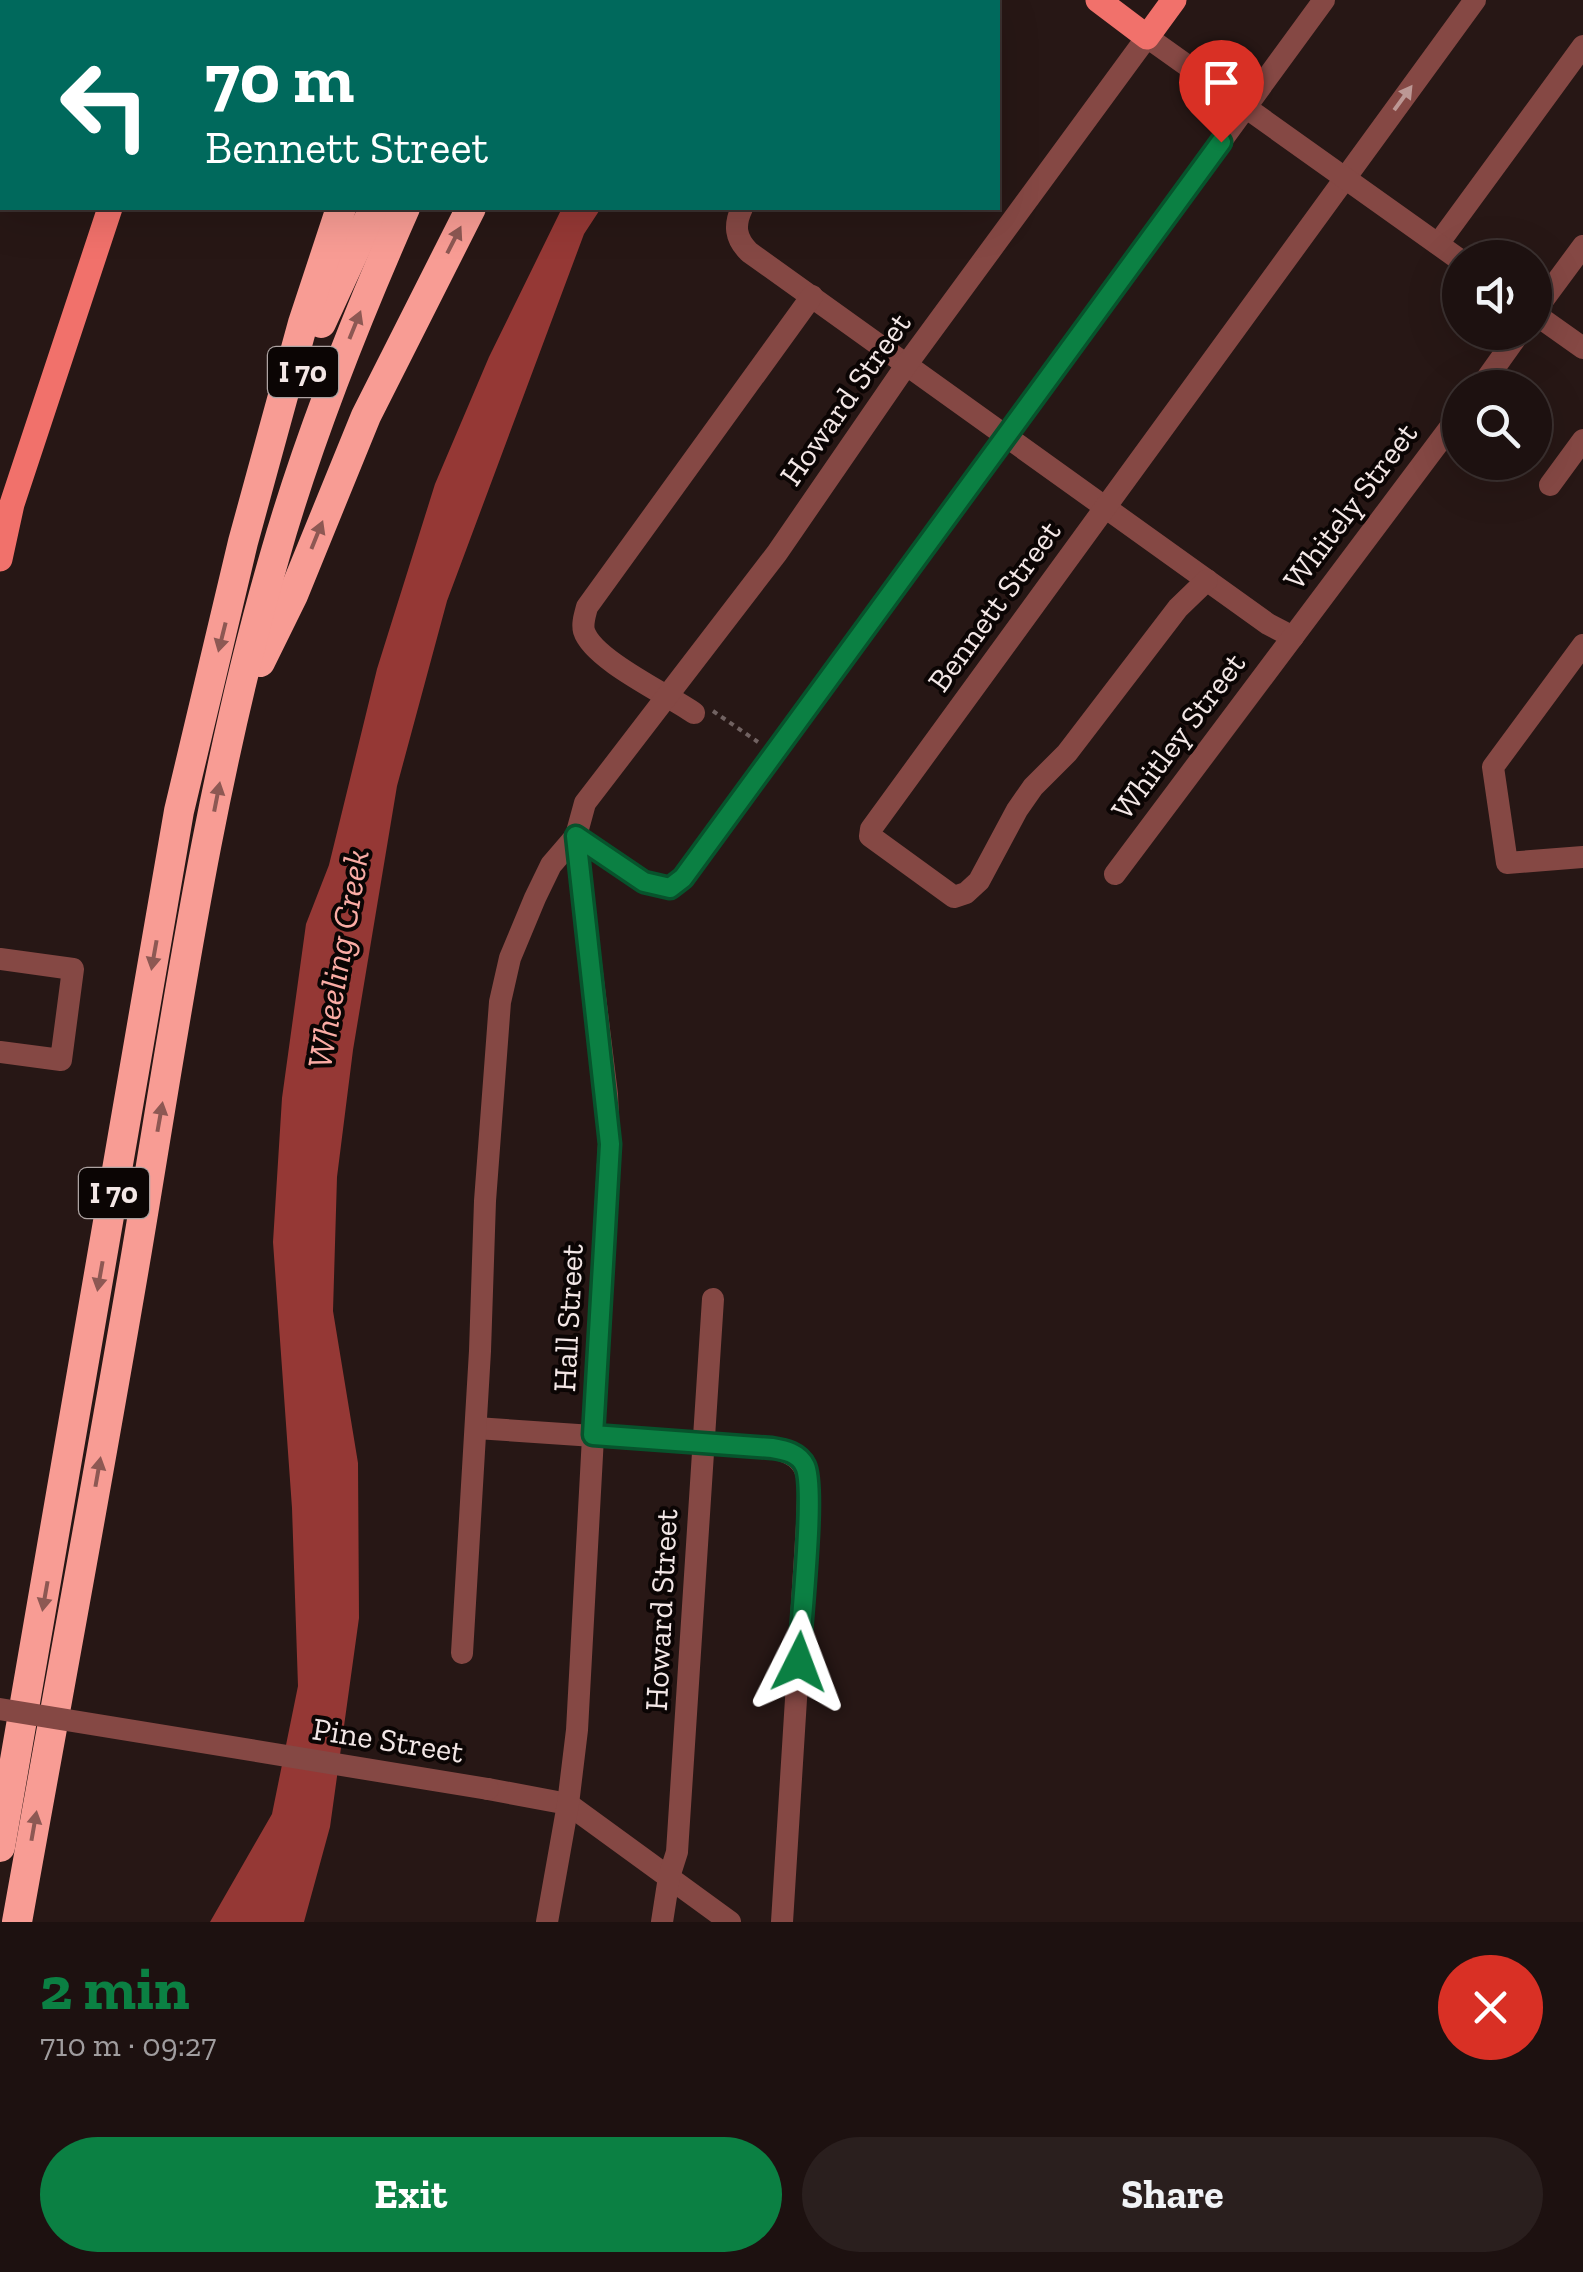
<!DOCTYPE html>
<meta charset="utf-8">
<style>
:root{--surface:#1d1110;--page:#2a1f1e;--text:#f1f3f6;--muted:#a09d9f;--line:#3b3130;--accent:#0b8043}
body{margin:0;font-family:"Zilla Slab",serif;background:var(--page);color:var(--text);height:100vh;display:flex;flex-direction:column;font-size:38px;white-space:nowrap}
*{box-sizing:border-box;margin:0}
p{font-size:32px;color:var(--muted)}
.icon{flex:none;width:55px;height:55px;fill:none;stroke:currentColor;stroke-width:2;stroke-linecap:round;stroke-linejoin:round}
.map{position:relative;height:1922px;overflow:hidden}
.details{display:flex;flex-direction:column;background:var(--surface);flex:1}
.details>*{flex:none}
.banner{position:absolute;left:0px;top:0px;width:1000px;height:210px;box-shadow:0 10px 40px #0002,0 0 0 2px var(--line);background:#00695c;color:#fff;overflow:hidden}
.buttons{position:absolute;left:1442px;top:240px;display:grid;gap:20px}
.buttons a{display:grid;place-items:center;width:110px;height:110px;border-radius:50%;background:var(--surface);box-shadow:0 10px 40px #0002,0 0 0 2px var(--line);font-size:50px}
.pin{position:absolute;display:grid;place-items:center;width:85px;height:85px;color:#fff;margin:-102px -42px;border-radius:50% 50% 50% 0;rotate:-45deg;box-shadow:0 0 10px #0007}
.pin .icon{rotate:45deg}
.me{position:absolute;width:110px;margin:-55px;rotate:3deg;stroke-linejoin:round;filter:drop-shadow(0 0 8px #0008)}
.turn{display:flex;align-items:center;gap:35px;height:210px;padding:0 40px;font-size:45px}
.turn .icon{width:130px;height:130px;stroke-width:2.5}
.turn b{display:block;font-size:70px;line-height:85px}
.round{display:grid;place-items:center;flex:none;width:105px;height:105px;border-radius:52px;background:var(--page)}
.summary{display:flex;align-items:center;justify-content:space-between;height:170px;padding:0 40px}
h1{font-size:60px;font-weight:700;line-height:75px;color:var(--accent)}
.action{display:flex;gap:20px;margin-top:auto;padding:20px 40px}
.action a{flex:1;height:115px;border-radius:60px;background:var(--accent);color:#fff;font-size:40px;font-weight:700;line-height:115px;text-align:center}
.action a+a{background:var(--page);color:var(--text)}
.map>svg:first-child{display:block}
.water{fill:#953835}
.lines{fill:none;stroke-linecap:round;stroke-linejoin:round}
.path{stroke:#716261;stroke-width:4;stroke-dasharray:5 5;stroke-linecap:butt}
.minor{stroke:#854844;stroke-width:22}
.major{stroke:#f1716b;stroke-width:25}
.highway{stroke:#f89c94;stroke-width:30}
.minor-bridge{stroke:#854844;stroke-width:22}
.oneway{fill:#bc9895}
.oneway2{fill:#8d5853}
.route-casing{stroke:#07532c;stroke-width:25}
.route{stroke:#0b8043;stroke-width:18}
.labels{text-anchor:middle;stroke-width:8;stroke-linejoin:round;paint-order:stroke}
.shield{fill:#0b0504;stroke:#ada3a2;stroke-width:2.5}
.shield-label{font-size:30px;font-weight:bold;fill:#f3e7e6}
.street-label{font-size:32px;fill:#f3e7e6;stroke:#0b0504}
.water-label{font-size:35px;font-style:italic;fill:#faaca5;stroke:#0b0504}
</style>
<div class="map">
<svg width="1583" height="1922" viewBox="0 0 1583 1922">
<rect width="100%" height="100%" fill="#271715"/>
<polygon class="water" points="562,208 601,208 584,234 447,601 397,786 353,1050 337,1177 333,1311 358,1463 359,1618 330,1827 304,1922 210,1922 272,1814 298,1686 292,1508 273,1242 282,1098 306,924 329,865 377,669 435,484 489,357"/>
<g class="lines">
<polyline class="path" points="713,711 758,742"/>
<g class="minor">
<polyline points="886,2 888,0"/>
<polyline points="0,120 2,120"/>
<path d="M742,208C734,225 735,238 749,252L1268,624L1293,637"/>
<polyline points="1438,244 1583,46"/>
<polyline points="1535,311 1583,246"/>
<polyline points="1535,314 1583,348"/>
<polyline points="1480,388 1520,332"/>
<polyline points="1550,485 1583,440"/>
<polyline points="1207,580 1178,608 1067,753 1033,787 1017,810 979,881 966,893 954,897 870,836 871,829 1475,0"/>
<polyline points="1583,645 1493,767 1507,863 1583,857"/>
<path d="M694,713C669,695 593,660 584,631C582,623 585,615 587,607L812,296"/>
<polyline points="576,836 644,882 671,888 683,878 1324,0"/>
<polyline points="1115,874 1460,414"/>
<polyline points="0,959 73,969 61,1060 0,1052"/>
<path d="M476,1428L772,1448C818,1457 807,1487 807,1524L782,1922"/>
<polyline points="462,1653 480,1351 485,1201 500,1002 510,958 535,898 551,865 576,836"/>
<polyline points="488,1789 568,1804 730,1922"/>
<polyline points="547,1922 568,1804 577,1730 609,1144 607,1094 578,859 576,836 585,803 777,553 907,364 1147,37 1460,260"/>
<polyline points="662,1922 669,1877 677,1852 713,1299"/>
</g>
<g class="major">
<polyline points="1098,0 1147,37 1174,0"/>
<polyline points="179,2 180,0"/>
<polyline points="0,559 12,504 110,208"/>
</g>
<g class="highway">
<polyline points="410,2 411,0"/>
<polyline points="480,2 482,0"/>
<polyline points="511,2 512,0"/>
<polyline points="589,2 591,0"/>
<polyline points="321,323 374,208"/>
<polyline points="260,662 293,595 366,416 471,208"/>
<polyline points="0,1847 179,811 243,542 303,323 341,208"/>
<path d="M17,1922C57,1698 99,1475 137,1250C176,1018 209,782 275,555C309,436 355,321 405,208"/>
</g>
<polyline class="minor-bridge" points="0,1709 488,1789"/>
</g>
<defs><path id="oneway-solid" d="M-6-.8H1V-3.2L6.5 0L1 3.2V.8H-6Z" transform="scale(2.5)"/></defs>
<use class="oneway" href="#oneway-solid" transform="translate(1403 98) rotate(-54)"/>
<g class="oneway2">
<use href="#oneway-solid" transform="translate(454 240) rotate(-63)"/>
<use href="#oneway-solid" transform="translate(355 325) rotate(-68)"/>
<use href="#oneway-solid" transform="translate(317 535) rotate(-68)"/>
<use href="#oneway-solid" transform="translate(222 637) rotate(104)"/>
<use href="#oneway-solid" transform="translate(217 797) rotate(-79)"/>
<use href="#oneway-solid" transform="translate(154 955) rotate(100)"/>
<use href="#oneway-solid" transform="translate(160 1117) rotate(-80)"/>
<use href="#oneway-solid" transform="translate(100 1276) rotate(100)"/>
<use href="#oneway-solid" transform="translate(98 1472) rotate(-80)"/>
<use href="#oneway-solid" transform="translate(45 1596) rotate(100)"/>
<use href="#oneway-solid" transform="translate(34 1826) rotate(-80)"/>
</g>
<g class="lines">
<defs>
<path id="route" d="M799,1662C800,1627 816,1489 805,1466C799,1453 785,1450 772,1448L593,1435L610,1144L576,836L644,882L670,888L683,878L1221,142"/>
</defs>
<use href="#route" class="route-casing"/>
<use href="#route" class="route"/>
</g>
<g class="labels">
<g class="shield">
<rect x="268" y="347" width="70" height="50" rx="8"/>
<rect x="79" y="1168" width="70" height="50" rx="8"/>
</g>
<g class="shield-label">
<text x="303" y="382">I 70</text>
<text x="114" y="1203">I 70</text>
</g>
<g class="street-label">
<text transform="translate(845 399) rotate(-55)" y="11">Howard Street</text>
<text transform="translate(1350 506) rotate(-53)" y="11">Whitely Street</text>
<text transform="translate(994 606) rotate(-54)" y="11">Bennett Street</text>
<text transform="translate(1178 736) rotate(-53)" y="11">Whitley Street</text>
<text transform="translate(568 1318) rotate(-87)" y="11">Hall Street</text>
<text transform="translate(661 1610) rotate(-87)" y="11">Howard Street</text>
<text transform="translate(388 1740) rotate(9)" y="11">Pine Street</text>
</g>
<g class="water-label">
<text transform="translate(338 959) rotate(-80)" y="12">Wheeling Creek</text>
</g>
</g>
</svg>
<div class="buttons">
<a><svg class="icon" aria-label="sound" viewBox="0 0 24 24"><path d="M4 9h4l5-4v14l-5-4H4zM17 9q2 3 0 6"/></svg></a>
<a><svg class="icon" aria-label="search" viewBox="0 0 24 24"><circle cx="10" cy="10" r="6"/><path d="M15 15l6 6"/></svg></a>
</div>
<div class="pin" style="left:1221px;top:142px;background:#d93025"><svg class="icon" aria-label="arrive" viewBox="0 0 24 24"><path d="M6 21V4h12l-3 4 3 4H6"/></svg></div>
<svg class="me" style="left:799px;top:1662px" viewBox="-20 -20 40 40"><path d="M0-17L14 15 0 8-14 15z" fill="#0b8043" stroke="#fff" stroke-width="4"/></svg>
<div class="banner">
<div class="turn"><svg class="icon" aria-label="left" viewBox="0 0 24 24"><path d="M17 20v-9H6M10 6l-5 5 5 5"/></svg><div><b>70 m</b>Bennett Street</div></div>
</div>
</div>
<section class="details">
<div class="summary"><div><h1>2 min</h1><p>710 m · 09:27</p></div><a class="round" style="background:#d93025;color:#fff"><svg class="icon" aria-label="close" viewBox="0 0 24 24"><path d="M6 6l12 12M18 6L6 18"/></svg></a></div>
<div class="action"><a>Exit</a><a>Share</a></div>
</section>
